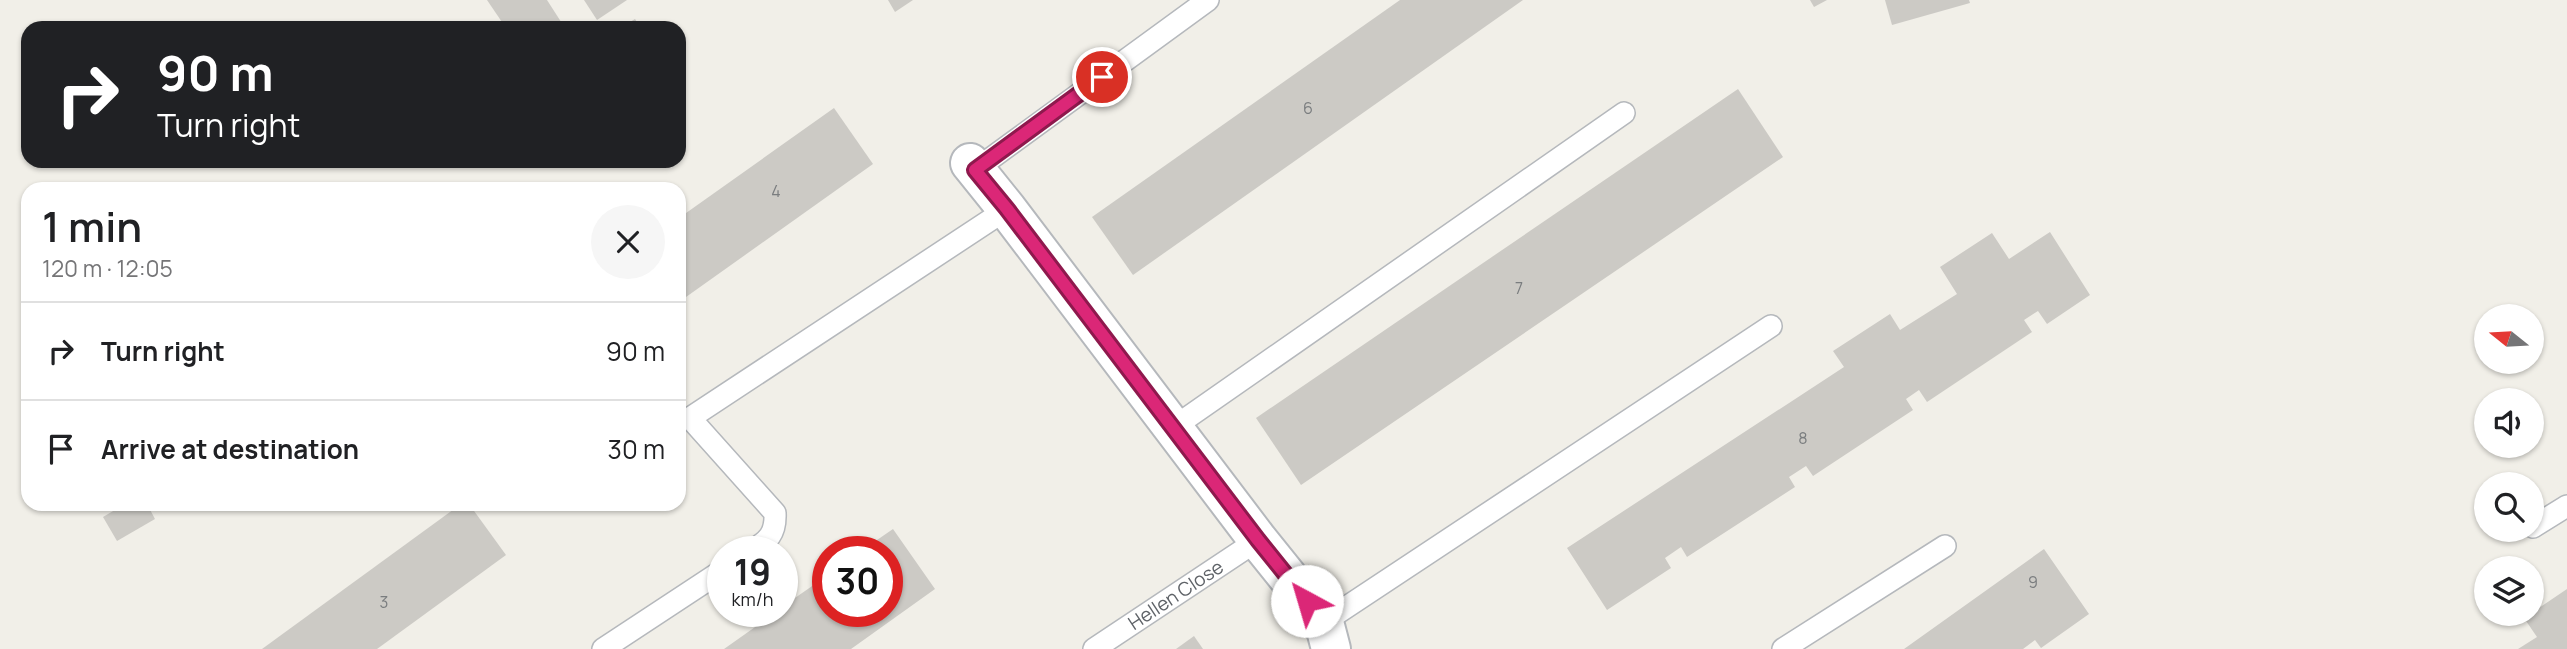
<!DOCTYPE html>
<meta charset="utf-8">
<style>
:root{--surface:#fff;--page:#f6f6f6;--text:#202124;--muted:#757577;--line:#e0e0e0}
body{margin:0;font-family:Manrope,sans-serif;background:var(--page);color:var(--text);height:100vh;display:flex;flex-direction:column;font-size:26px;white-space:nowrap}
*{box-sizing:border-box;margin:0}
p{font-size:23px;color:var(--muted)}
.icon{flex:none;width:38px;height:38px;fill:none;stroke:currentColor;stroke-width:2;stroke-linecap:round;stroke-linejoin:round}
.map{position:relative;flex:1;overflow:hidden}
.panel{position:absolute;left:21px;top:182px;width:665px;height:329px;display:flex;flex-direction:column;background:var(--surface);border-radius:21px;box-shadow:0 2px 5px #0004}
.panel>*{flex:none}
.banner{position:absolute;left:21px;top:21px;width:665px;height:147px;border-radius:21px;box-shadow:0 2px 5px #0004;background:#202124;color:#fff;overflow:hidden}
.needle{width:46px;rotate:288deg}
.tools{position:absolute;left:2474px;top:304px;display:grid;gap:14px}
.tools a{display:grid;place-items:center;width:70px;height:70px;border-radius:50%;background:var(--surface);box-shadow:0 2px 5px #0004;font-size:35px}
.speed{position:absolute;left:707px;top:536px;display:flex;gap:14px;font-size:35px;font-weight:700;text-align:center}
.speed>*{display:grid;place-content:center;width:91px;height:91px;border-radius:50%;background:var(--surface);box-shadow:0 2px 5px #0004;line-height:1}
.speed small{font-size:18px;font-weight:400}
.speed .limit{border:10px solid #d22;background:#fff;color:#111}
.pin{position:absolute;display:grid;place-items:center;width:60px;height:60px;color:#fff;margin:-30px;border:4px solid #fff;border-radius:50%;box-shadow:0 2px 7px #0007}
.me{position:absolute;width:77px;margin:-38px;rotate:321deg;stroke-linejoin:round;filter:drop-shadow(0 0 5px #0008)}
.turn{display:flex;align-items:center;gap:24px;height:147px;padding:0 21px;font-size:32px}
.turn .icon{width:91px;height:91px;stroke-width:2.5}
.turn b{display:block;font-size:49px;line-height:60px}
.round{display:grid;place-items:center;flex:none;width:74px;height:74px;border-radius:37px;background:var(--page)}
.headline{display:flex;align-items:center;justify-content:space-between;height:119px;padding:0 21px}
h1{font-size:42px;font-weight:600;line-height:52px}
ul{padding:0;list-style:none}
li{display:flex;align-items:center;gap:21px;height:98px;padding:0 21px;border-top:2px solid var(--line)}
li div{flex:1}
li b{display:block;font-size:26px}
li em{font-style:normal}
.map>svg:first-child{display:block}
.building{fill:#cccac5}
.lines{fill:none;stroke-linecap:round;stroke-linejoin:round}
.service-casing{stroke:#b5b8bc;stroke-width:24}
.minor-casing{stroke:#b5b8bc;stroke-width:42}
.service{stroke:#fff;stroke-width:21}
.minor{stroke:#fff;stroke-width:38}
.route-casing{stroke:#8e194d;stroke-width:18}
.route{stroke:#db2777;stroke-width:12}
.labels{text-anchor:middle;stroke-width:5;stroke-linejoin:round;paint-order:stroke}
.number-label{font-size:16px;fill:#7a7d7f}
.street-label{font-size:19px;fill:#5f6368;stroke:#fff}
</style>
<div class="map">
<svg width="2567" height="649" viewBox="0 0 2567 649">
<rect width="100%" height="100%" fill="#f1efe8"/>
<g class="building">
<polygon points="487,0 547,0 565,28 506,28"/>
<polygon points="584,0 627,0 597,20"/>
<polygon points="888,0 913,0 895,12"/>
<polygon points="1400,0 1523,0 1133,275 1092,217"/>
<polygon points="1810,0 1827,0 1814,7"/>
<polygon points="1885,0 1969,0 1970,3 1892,25"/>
<polygon points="635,19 641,28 620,28"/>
<polygon points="1738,89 1783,157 1301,485 1256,418"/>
<polygon points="834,108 873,164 679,302 679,218"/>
<polygon points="2050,232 2090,295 2047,324 2038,311 2024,320 2032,332 1927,402 1919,390 1906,399 1913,410 1813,476 1806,466 1789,477 1795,487 1687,557 1681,547 1665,558 1671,568 1607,610 1567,548 1844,367 1833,351 1890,314 1900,330 1957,294 1940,267 1992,233 2009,259"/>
<polygon points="125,504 147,504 155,519 117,541 103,517"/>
<polygon points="461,504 469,504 506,555 377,649 262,649"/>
<polygon points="893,529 935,589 851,649 724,649 778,611 782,611 782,607 828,575 828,611 887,611 887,551 861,551"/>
<polygon points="2044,549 2089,614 2041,648 2035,640 2023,649 1904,649"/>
<polygon points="2567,589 2567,649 2518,649 2537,637 2524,618"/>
<polygon points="1194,636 1203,649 1176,649"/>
</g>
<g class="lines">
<defs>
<g id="service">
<polyline points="975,170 1208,0"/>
<polyline points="1174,427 1624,113"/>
<polyline points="2533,527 2567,506"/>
<path d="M751,551C768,541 776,534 775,513L690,418L1007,209"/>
<polyline points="1324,622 1771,326"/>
<polyline points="603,649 723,570"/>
<path id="s1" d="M1094,649L1258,540"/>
<polyline points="1783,649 1945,546"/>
</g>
<polyline id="minor" points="970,163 1007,209 1258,540 1324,622 1331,649"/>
</defs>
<use href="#service" class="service-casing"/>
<use href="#minor" class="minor-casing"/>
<use href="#service" class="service"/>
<use href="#minor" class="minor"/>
</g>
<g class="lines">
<defs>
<polyline id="route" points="1102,77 975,170 1007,209 1258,540 1307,601"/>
</defs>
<use href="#route" class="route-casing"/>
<use href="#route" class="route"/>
</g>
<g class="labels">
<g class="number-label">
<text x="1308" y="114">6</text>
<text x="776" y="197">4</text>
<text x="1519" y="294">7</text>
<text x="1803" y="444">8</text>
<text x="2033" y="588">9</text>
<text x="384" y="608">3</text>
</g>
<g class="street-label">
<text dy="7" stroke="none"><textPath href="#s1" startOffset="98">Hellen Close</textPath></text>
</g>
</g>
</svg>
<div class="tools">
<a><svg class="needle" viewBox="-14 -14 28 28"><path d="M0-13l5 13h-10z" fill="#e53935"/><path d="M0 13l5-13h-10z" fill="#757577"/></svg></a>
<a><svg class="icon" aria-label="sound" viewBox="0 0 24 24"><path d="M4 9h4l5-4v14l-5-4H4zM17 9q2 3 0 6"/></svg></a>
<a><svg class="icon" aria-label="search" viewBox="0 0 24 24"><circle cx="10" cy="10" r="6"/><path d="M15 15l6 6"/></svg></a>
<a><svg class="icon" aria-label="layers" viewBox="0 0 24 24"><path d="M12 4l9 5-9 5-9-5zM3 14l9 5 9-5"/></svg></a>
</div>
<div class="speed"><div>19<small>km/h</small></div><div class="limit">30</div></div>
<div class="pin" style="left:1102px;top:77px;background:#d93025"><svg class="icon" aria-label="arrive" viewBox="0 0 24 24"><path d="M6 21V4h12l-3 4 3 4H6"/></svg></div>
<svg class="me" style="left:1307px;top:601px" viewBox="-20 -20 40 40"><circle r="19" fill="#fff"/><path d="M0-13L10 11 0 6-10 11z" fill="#db2777"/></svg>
<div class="banner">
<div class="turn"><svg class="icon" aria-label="right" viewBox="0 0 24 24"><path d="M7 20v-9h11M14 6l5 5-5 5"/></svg><div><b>90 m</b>Turn right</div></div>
</div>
<section class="panel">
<div class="headline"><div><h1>1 min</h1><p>120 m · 12:05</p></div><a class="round"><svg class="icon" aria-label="close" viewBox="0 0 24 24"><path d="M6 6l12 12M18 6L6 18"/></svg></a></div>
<ul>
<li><svg class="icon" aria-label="right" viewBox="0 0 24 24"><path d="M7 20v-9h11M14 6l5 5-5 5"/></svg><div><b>Turn right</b></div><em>90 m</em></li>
<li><svg class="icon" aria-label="arrive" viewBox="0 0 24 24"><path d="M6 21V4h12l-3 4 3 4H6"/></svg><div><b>Arrive at destination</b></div><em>30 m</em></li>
</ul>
</section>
</div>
